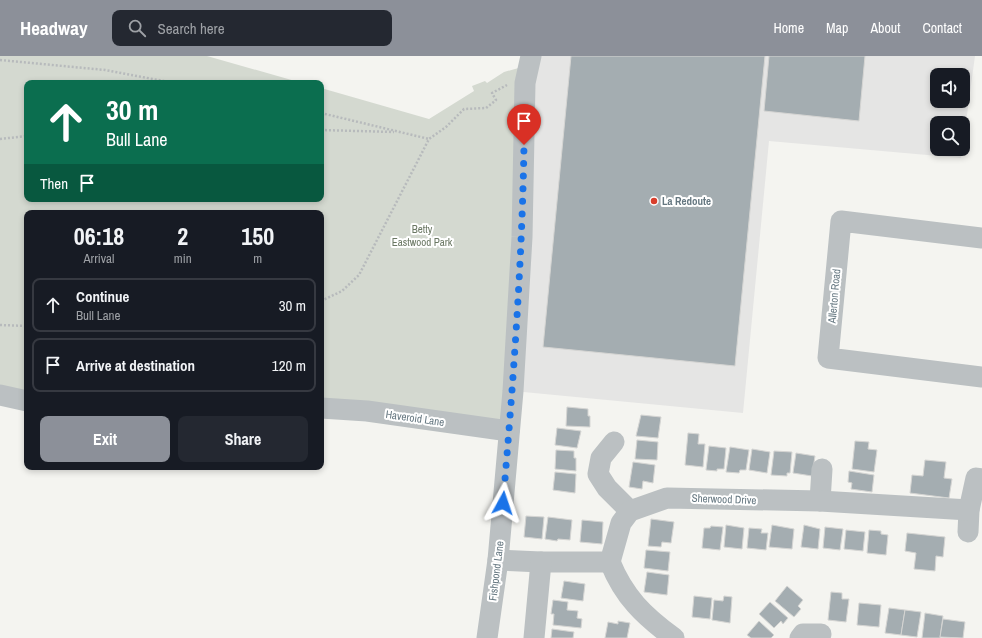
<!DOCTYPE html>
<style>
:root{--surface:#171b24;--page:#242831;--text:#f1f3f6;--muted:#9ea1a6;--line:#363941;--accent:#8c9099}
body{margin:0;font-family:"Archivo Narrow",sans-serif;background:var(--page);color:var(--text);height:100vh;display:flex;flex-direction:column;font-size:15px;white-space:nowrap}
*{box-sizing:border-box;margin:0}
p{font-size:13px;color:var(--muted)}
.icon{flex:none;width:22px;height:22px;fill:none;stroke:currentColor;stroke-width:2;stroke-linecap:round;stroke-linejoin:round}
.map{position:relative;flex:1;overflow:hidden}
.panel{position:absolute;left:24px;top:154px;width:300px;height:260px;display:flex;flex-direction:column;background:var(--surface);border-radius:8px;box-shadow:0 2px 6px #0003}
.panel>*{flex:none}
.guide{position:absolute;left:24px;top:24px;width:300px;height:122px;border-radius:8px;box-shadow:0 2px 6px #0003;background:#0b6e4f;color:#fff;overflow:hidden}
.tools{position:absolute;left:930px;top:12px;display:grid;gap:8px}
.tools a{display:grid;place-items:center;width:40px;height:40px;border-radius:8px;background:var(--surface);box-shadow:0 2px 6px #0003;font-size:20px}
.pin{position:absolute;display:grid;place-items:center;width:34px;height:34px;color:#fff;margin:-41px -17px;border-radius:50% 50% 50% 0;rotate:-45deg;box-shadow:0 0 4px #0007}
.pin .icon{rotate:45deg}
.me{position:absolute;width:44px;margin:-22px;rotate:5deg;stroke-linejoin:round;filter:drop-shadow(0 0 3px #0008)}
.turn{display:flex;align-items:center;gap:14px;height:84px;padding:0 16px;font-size:18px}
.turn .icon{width:52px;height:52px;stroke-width:2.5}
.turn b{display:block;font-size:28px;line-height:34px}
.then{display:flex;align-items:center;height:38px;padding:0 16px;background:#0003;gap:8px;font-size:15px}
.eta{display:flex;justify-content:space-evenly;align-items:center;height:68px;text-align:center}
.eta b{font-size:24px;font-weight:800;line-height:28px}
.button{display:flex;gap:8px;margin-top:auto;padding:8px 16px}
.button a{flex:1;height:46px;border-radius:8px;background:var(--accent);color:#fff;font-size:16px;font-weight:800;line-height:46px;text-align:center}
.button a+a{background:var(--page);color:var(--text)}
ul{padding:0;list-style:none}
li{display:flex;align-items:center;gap:12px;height:54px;margin:0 8px 6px;padding:0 8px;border:2px solid var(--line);border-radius:8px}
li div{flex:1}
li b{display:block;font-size:15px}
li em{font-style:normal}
header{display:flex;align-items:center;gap:24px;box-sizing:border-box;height:56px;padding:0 20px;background:var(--accent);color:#fff}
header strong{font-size:19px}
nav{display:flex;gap:22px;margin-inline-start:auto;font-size:14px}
.search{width:280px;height:36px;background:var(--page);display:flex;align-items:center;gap:10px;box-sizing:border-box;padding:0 14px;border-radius:8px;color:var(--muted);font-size:15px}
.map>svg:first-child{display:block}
.built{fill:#e5e5e4;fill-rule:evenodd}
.green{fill:#d4d9d0}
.building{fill:#a4adb1;stroke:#d5d5d3}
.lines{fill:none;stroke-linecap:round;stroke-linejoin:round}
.path{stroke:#b7babc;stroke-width:2.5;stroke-dasharray:2 2;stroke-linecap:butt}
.minor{stroke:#bbc0c2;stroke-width:21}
.route{stroke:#1a73e8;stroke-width:7;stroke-dasharray:0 12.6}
.poi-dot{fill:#d83e2c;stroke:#fff;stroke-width:1.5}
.labels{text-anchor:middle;stroke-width:4;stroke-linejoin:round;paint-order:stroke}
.poi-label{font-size:11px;font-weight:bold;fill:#657780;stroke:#fff;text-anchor:start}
.park-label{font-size:11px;fill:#6a7763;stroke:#fff}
.street-label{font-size:11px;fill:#657780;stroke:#fff}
</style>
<header>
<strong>Headway</strong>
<div class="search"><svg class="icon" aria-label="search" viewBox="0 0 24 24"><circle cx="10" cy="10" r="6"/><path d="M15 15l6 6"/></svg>Search here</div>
<nav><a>Home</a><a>Map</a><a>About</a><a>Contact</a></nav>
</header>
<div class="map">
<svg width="982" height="582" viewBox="0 0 982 582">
<rect width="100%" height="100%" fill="#f4f4f0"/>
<path class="built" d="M531,0H975L963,88V67H937V93H962L961,102L769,85L743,357L513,335ZM937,19H963V45H937Z"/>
<polygon class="green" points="0,0 207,0 302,27 27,27 27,143 321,143 321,32 429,63 474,35 472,30 485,25 487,27 504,16 529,9 509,375 321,352 321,157 27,157 27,345 0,339"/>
<g class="building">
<polygon points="571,0 765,0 735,310 543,291"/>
<polygon points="769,0 865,0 859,65 764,55"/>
<polygon points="567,351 588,353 588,360 590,360 590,371 566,370"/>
<polygon points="641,359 661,361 658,382 636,380"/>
<polygon points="557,372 581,375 577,392 555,389"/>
<polygon points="688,377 699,378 698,388 705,388 703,411 685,409"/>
<polygon points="637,384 658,386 657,404 635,403"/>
<polygon points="855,385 869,386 868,393 877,394 874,416 852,413"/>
<polygon points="709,390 726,392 724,413 717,413 717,415 706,414"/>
<polygon points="730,391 749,394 746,414 740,414 739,417 726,416"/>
<polygon points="752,393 770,396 767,417 749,414"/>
<polygon points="556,394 574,395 574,402 576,402 576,415 555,413"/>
<polygon points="774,395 792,396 790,417 787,417 787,420 771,419"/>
<polygon points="796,397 815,400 812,420 793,417"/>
<polygon points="925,404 946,406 944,422 952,423 949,442 910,437 912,419 923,420"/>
<polygon points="633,406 655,409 653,427 643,425 642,433 629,431"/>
<polygon points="849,415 874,419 872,436 851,433 852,427 848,426"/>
<polygon points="555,416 576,418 575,437 553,434"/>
<polygon points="526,460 544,461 542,483 524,481"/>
<polygon points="548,461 572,464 570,484 558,483 557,485 545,483"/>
<polygon points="651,463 674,466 671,487 662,486 661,491 648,490"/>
<polygon points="582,464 603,466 602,488 580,486"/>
<polygon points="726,469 744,472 742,493 724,491"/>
<polygon points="772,469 794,473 792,493 769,491"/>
<polygon points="804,469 820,473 818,493 801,491"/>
<polygon points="711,470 723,471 720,494 702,492 704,472 710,472"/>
<polygon points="825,471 843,473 840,494 823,492"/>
<polygon points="749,472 762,473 761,477 768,477 766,494 747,492"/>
<polygon points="846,474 865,476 863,495 844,493"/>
<polygon points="869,474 881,475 881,478 888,479 886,499 867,497"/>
<polygon points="907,477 945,481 943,501 936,500 935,515 914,513 916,497 905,495"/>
<polygon points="646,494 670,496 668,515 644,512"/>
<polygon points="647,516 669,519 667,539 644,536"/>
<polygon points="564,525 585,528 583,545 561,542"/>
<polygon points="787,530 803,544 798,550 801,553 794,561 775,545"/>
<polygon points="831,536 842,537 842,543 849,543 846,566 828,564"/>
<polygon points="694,540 712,542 710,563 692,561"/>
<polygon points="724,540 732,541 730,567 712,564 714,544 723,545"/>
<polygon points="553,544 568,546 567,554 578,555 577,562 582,563 581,572 553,569 554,558 551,558"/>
<polygon points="770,546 788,562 783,568 781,565 774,572 759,558"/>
<polygon points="859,547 881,549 879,571 857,569"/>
<polygon points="889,552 905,554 901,579 885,577"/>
<polygon points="905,554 921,556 917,581 901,579"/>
<polygon points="925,557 943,560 940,582 922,582"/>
<polygon points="943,563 965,566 963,582 940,581"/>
<polygon points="618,565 630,567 627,582 605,582 608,566 618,568"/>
<polygon points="759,565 774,579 771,582 751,582 747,579"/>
<polygon points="552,573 574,576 573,582 551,582"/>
</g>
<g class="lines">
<g class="path">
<polyline points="0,4 105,14 174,27"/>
<polyline points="321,57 429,83"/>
<polyline points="321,74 394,76"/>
<polyline points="0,83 27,80"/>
<polyline points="321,245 342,235 359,219 429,83 446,71 464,53 486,52 496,44 492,37 507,29"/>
<polyline points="0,269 27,270"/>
</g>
<g class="minor">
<polyline points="982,182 841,165 828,302 982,321"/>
<polyline points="0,339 27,345"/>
<polyline points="321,352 367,355 509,375"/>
<polyline points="614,386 601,402 598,418 607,432 630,455"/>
<polyline points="820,445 822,413"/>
<polyline points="968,476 969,454 976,422 982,423"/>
<polyline points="498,504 541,506 610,506 621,467 630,455 667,442 820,445 969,454"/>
<path d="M610,506C624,541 644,560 674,582"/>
<polyline points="487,582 498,504 513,335 522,181 525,27 531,0"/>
<polyline points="534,582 541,506"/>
<polyline points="800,582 803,578 821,578"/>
</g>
</g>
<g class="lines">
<path class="route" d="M503,447C513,328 522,209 524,89"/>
</g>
<circle class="poi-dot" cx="654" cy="145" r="4"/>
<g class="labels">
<g class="poi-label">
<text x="662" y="149">La Redoute</text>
</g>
<g class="park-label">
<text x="422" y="177">Betty<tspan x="422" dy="13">Eastwood Park</tspan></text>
</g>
<g class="street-label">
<text transform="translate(834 240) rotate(-85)" y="4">Allerton Road</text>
<text transform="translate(415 362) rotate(8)" y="4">Haveroid Lane</text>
<text transform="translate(724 443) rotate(2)" y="4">Sherwood Drive</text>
<text transform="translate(496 515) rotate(-83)" y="4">Fishpond Lane</text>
</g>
</g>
</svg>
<div class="tools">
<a><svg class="icon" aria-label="sound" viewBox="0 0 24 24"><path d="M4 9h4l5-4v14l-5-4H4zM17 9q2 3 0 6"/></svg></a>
<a><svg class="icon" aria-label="search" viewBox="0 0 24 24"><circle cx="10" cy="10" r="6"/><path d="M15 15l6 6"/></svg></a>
</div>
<div class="pin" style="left:524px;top:89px;background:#d93025"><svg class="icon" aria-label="arrive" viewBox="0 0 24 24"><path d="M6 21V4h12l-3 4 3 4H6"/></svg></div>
<svg class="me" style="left:503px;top:447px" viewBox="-20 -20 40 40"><path d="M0-17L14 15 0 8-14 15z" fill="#1a73e8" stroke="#fff" stroke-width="4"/></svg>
<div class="guide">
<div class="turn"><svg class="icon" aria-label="ahead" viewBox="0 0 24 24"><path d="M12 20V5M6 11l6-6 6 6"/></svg><div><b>30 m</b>Bull Lane</div></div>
<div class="then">Then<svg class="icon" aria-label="arrive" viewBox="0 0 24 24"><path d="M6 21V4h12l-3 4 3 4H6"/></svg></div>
</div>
<section class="panel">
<div class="eta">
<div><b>06:18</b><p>Arrival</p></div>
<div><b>2</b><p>min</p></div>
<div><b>150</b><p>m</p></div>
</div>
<ul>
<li><svg class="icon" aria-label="ahead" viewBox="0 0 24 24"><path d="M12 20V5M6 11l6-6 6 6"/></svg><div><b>Continue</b><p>Bull Lane</p></div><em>30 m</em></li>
<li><svg class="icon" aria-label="arrive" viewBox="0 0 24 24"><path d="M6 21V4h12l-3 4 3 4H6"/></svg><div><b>Arrive at destination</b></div><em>120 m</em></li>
</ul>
<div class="button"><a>Exit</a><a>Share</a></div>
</section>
</div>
